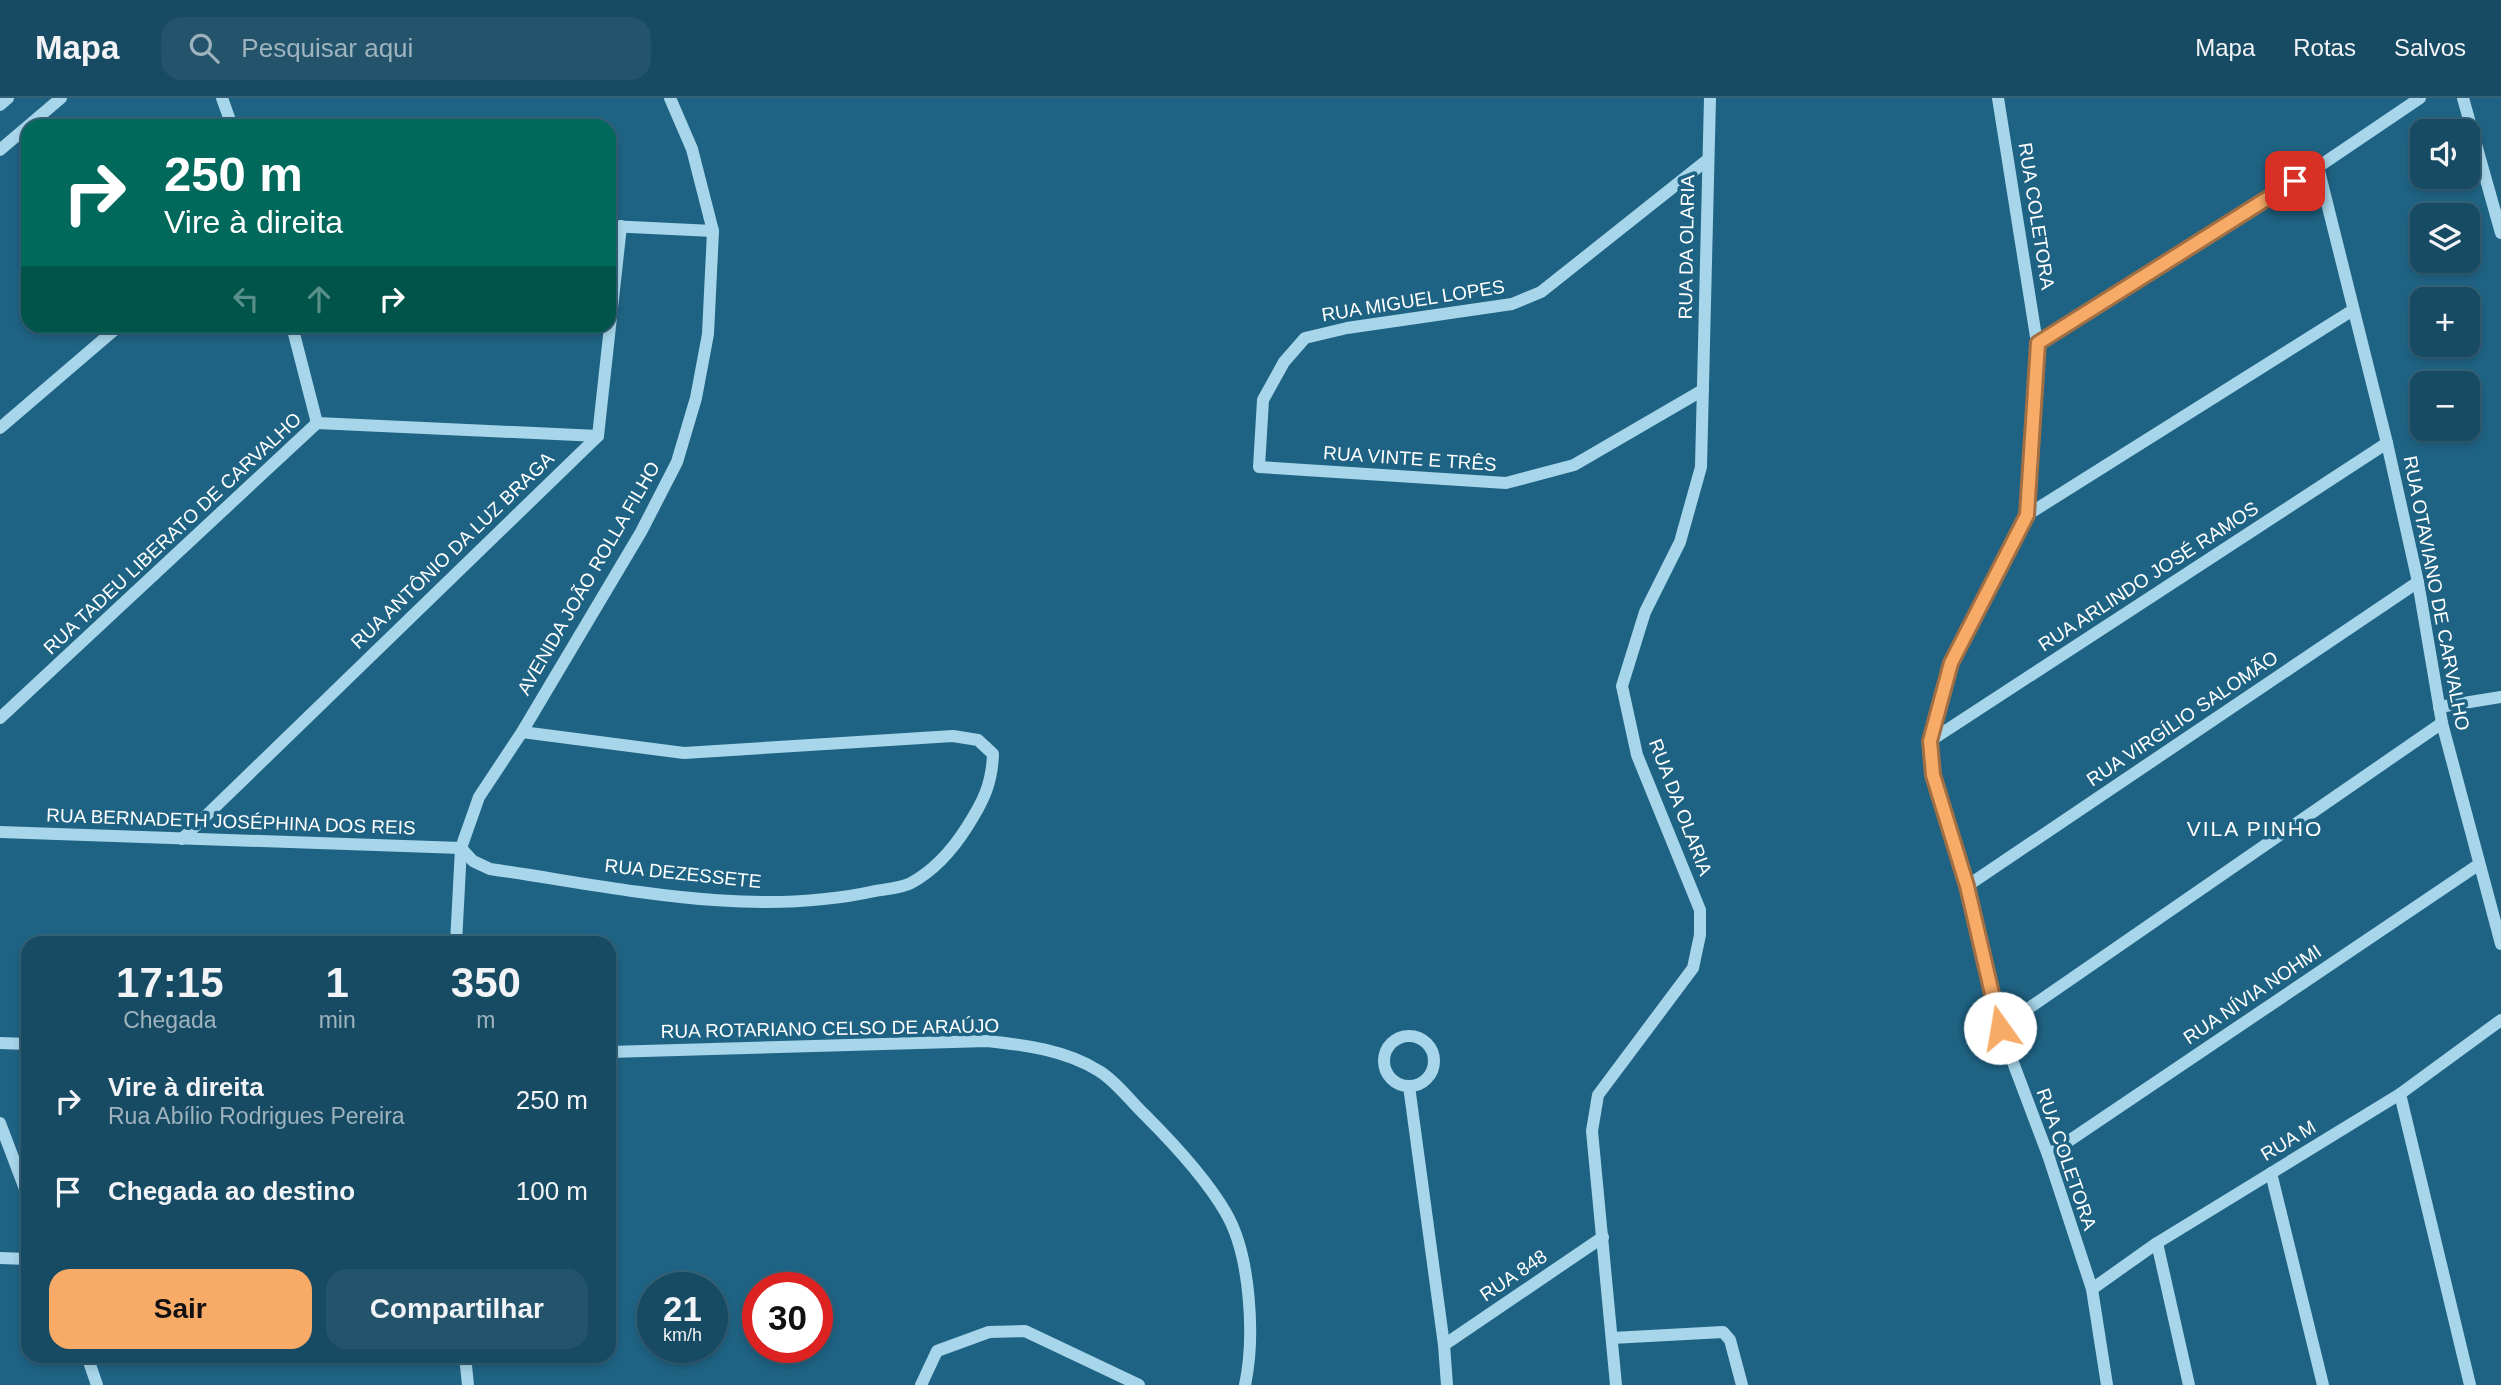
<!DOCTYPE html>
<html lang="pt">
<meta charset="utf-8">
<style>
:root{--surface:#174a63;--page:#24546c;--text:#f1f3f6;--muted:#9eb3be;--line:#366278;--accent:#f7ab67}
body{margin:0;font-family:Arial,sans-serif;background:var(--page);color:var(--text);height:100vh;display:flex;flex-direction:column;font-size:26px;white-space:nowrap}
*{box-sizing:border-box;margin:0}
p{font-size:23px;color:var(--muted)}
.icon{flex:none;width:38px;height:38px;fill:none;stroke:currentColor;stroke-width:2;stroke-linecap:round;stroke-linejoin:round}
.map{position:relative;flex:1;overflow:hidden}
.drawer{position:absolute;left:21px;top:838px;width:595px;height:427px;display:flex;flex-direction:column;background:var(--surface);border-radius:21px;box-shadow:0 4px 10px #0003,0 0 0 2px var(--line)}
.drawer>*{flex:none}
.banner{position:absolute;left:21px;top:21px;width:595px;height:214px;border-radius:21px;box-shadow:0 4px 10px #0003,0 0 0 2px var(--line);background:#00695c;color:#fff;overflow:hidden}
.tools{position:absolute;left:2410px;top:21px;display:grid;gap:14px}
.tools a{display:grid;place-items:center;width:70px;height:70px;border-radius:14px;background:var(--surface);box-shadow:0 4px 10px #0003,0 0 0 2px var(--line);font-size:35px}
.speed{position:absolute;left:637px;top:1174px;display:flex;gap:14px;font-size:35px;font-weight:700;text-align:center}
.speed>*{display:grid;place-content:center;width:91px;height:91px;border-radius:50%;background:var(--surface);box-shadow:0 4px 10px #0003,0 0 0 2px var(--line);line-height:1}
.speed small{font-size:18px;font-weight:400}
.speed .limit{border:10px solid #d22;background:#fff;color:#111}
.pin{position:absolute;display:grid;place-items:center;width:60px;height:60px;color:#fff;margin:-30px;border-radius:14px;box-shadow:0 4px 10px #0006}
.me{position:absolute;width:77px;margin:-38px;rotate:347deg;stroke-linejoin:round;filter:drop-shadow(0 0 5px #0008)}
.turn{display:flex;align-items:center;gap:24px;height:147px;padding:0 28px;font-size:32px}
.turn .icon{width:91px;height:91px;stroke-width:2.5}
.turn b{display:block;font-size:49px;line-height:60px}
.lanes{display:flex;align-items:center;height:66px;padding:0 28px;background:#0003;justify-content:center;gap:35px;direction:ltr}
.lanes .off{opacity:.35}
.eta{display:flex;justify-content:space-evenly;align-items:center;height:119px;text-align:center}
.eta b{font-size:42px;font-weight:800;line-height:49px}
.primary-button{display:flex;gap:14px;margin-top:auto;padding:14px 28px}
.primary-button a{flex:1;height:80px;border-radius:21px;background:var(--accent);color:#111;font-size:28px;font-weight:800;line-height:80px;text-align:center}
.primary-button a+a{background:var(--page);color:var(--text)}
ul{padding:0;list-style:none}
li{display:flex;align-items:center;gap:21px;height:91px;padding:0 28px}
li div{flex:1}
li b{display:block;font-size:26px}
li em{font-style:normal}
header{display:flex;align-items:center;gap:42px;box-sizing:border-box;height:98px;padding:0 35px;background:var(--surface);border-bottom:2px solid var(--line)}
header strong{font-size:33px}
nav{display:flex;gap:38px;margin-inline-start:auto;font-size:24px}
.search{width:490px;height:63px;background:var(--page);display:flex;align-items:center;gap:18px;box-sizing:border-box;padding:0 24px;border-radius:21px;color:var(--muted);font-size:26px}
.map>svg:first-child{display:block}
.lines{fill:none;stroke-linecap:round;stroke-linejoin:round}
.minor{stroke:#a7d5e9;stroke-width:12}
.route-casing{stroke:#a16f43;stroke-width:18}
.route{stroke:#f7ab67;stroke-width:12}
.labels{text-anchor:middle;stroke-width:7;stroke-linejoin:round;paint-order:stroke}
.street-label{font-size:19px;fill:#fff;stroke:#1f6384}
.neighbourhood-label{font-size:21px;letter-spacing:2px;fill:#fff;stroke:#1f6384}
</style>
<header>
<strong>Mapa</strong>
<div class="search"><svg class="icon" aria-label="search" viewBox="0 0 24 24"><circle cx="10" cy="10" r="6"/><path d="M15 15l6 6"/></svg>Pesquisar aqui</div>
<nav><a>Mapa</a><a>Rotas</a><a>Salvos</a></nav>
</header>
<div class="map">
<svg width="2501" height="1287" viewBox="0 0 2501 1287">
<rect width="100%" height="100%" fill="#1f6384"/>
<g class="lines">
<g class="minor">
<polyline points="222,0 232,28"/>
<polyline points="1998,0 2037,245 2027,417 1951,565 1930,643 1933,677 1967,788 2000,930 2048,1057 2092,1191 2107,1287"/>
<polyline points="2463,0 2501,135"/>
<polyline points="0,7 8,0"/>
<polyline points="0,52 61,0"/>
<polyline points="2318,69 2387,345 2418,484 2442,625 2501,846"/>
<polyline points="609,128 713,133"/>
<polyline points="292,228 317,325"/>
<polyline points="2037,245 2318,69 2420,0"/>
<polyline points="1703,292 1574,367 1506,385 1259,369 1263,302 1284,264 1305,240 1347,230 1512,206 1541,194 1706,63"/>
<polyline points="0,330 119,228"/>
<polyline points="2027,417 2353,212"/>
<polyline points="2439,609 2501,599"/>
<polyline points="0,620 317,325 598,338"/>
<polyline points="1930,643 2387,345"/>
<path d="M0,734L461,750L473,763L490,771C616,789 750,821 875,793C886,791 902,790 911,785C935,772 953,751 967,729C983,704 992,686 993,656L978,642L953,638L684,655L522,634"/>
<polyline points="182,741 598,338 621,128"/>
<polyline points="1967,788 2418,484"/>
<polyline points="456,845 461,750 479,699 522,634 641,434 677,364 696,300 708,236 713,133 692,51 670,0"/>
<polyline points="2000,930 2442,625"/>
<circle cx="1409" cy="963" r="25"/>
<polyline points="0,945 28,946"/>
<path d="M609,954L987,943C1025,947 1066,952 1099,973C1116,983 1131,1004 1145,1017C1174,1046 1206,1080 1226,1115C1251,1158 1255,1240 1245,1287"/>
<polyline points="1409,988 1444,1247 1447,1287"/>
<polyline points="2400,996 2470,1287"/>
<polyline points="0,1025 28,1099"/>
<polyline points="2048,1057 2478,767"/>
<polyline points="2271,1075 2323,1287"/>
<polyline points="2157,1145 2189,1287"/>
<polyline points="0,1160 28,1161"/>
<polyline points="2092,1191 2157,1145 2400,996 2501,922"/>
<polyline points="1612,1240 1723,1234 1730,1242 1742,1287"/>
<polyline points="1444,1247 1603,1139"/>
<polyline points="87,1258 97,1287"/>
<polyline points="465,1258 468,1287"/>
<polyline points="921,1287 937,1253 989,1234 1025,1233 1139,1287"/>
<polyline points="1616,1287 1592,1033 1598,997 1693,870 1700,837 1700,812 1637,657 1622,588 1645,514 1680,444 1701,369 1710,0"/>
</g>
</g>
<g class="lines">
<defs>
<polyline id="route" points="2000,930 1967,788 1933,677 1930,643 1951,565 2027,417 2038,245 2295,83"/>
</defs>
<use href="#route" class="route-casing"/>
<use href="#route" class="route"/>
</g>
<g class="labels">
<g class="street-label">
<text transform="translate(2037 118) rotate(81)" y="7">RUA COLETORA</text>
<text transform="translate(1686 149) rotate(-89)" y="7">RUA DA OLARIA</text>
<text transform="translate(1413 202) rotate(-9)" y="7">RUA MIGUEL LOPES</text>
<text transform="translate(1410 360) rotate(4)" y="7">RUA VINTE E TRÊS</text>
<text transform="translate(172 435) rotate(-43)" y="7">RUA TADEU LIBERATO DE CARVALHO</text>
<text transform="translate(452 452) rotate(-44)" y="7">RUA ANTÔNIO DA LUZ BRAGA</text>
<text transform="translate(2148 478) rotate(-33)" y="7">RUA ARLINDO JOSÉ RAMOS</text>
<text transform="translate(588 480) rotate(-60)" y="7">AVENIDA JOÃO ROLLA FILHO</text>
<text transform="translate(2437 495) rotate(79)" y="7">RUA OTAVIANO DE CARVALHO</text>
<text transform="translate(2182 620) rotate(-34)" y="7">RUA VIRGÍLIO SALOMÃO</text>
<text transform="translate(1681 709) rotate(69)" y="7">RUA DA OLARIA</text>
<text transform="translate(231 723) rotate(2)" y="7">RUA BERNADETH JOSÉPHINA DOS REIS</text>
<text transform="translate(683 775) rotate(6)" y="7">RUA DEZESSETE</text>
<text transform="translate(2252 896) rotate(-34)" y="7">RUA NÍVIA NOHMI</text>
<text transform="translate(830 930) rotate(-1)" y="7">RUA ROTARIANO CELSO DE ARAÚJO</text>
<text transform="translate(2288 1042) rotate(-31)" y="7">RUA M</text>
<text transform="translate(2067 1061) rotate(71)" y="7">RUA COLETORA</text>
<text transform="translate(1513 1177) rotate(-34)" y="7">RUA 848</text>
</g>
<g class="neighbourhood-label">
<text x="2255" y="738">VILA PINHO</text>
</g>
</g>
</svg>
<div class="tools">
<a><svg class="icon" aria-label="sound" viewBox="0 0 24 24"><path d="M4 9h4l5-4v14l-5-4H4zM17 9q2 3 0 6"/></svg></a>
<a><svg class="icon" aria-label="layers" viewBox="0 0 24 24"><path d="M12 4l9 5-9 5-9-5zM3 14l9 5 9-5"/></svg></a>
<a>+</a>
<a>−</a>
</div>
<div class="speed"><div>21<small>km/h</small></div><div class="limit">30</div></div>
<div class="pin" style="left:2295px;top:83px;background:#d93025"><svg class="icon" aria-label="arrive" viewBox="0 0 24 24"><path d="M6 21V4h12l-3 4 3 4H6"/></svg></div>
<svg class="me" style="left:2000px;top:930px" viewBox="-20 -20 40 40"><circle r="19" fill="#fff"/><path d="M0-13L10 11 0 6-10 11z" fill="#f7ab67"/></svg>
<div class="banner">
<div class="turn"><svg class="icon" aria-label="right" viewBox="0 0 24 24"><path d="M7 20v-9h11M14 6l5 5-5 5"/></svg><div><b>250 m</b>Vire à direita</div></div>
<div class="lanes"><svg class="icon off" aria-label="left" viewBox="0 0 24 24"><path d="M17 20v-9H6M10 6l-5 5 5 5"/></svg><svg class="icon off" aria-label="ahead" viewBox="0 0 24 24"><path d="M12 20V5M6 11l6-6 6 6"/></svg><svg class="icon" aria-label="right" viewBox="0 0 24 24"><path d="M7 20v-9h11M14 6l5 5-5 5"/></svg></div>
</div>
<section class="drawer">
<div class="eta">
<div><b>17:15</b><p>Chegada</p></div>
<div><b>1</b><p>min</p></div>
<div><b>350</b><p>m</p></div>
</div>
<ul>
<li><svg class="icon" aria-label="right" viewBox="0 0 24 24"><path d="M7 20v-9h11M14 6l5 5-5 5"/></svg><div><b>Vire à direita</b><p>Rua Abílio Rodrigues Pereira</p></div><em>250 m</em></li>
<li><svg class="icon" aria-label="arrive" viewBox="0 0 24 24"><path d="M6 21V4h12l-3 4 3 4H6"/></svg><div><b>Chegada ao destino</b></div><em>100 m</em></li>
</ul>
<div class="primary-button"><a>Sair</a><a>Compartilhar</a></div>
</section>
</div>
